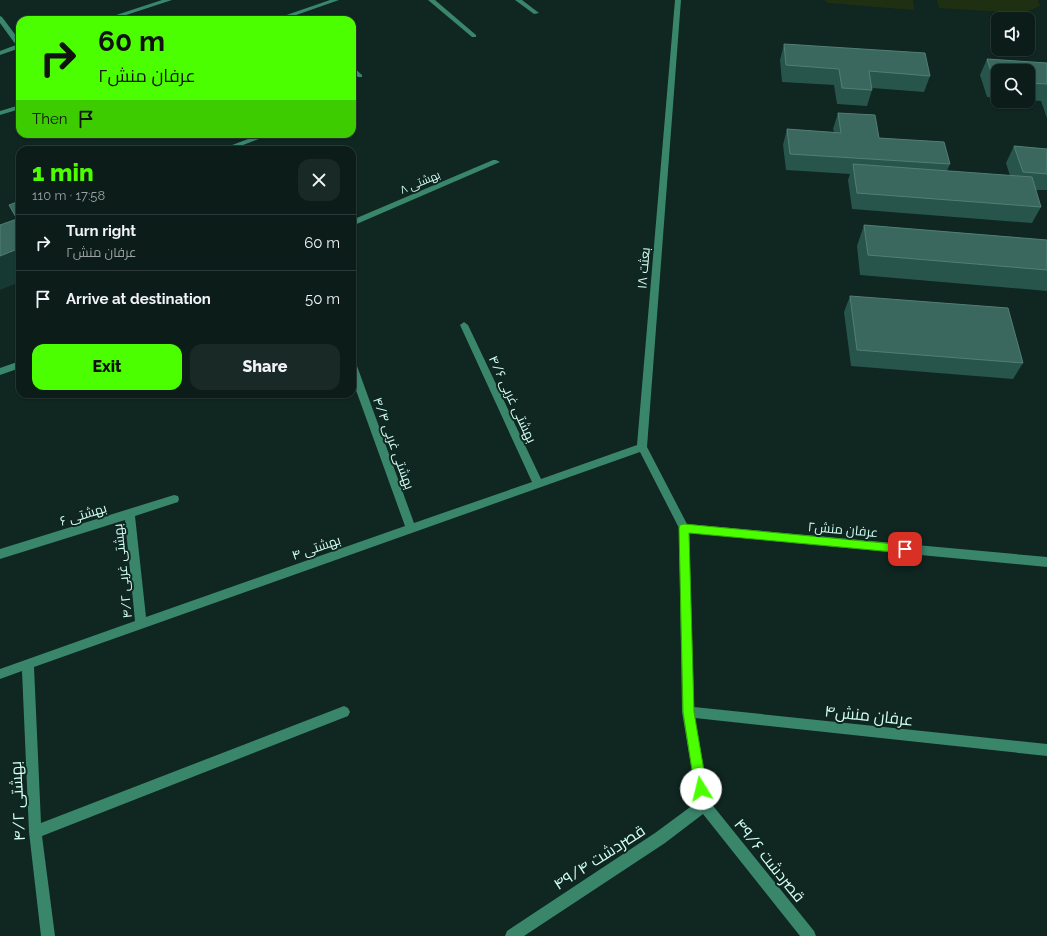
<!DOCTYPE html>
<meta charset="utf-8">
<style>
:root{--surface:#0b1c19;--page:#192926;--text:#f1f3f6;--muted:#9aa1a2;--line:#2b3a38;--accent:#4bff00}
body{margin:0;font-family:Raleway,Cairo,sans-serif;background:var(--page);color:var(--text);height:100vh;display:flex;flex-direction:column;font-size:15px;white-space:nowrap}
*{box-sizing:border-box;margin:0}
p{font-size:13px;color:var(--muted)}
.icon{flex:none;width:22px;height:22px;fill:none;stroke:currentColor;stroke-width:2;stroke-linecap:round;stroke-linejoin:round}
.map{position:relative;flex:1;overflow:hidden}
.drawer{position:absolute;left:16px;top:146px;width:340px;height:252px;display:flex;flex-direction:column;background:var(--surface);border-radius:12px;box-shadow:0 1px 3px #0004,0 0 0 1px var(--line)}
.drawer>*{flex:none}
.hud{position:absolute;left:16px;top:16px;width:340px;height:122px;border-radius:12px;box-shadow:0 1px 3px #0004,0 0 0 1px var(--line);background:#4bff00;color:#111;overflow:hidden}
.buttons{position:absolute;left:991px;top:12px;display:grid;gap:8px}
.buttons a{display:grid;place-items:center;width:44px;height:44px;border-radius:8px;background:var(--surface);box-shadow:0 1px 3px #0004,0 0 0 1px var(--line);font-size:20px}
.pin{position:absolute;display:grid;place-items:center;width:34px;height:34px;color:#fff;margin:-17px;border-radius:8px;box-shadow:0 2px 6px #0006}
.me{position:absolute;width:44px;margin:-22px;rotate:351deg;stroke-linejoin:round;filter:drop-shadow(0 0 3px #0008)}
.turn{display:flex;align-items:center;gap:14px;height:84px;padding:0 16px;font-size:18px}
.turn .icon{width:52px;height:52px;stroke-width:2.5}
.turn b{display:block;font-size:28px;line-height:34px}
.then{display:flex;align-items:center;height:38px;padding:0 16px;background:#0003;gap:8px;font-size:15px}
.round{display:grid;place-items:center;flex:none;width:42px;height:42px;border-radius:12px;background:var(--page)}
.head{display:flex;align-items:center;justify-content:space-between;height:68px;padding:0 16px}
h1{font-size:24px;font-weight:800;line-height:30px;color:var(--accent)}
.primary-button{display:flex;gap:8px;margin-top:auto;padding:8px 16px}
.primary-button a{flex:1;height:46px;border-radius:12px;background:var(--accent);color:#111;font-size:16px;font-weight:800;line-height:46px;text-align:center}
.primary-button a+a{background:var(--page);color:var(--text)}
ul{padding:0;list-style:none}
li{display:flex;align-items:center;gap:12px;height:56px;padding:0 16px;border-top:1px solid var(--line)}
li div{flex:1}
li b{display:block;font-size:15px}
li em{font-style:normal}
.map>svg:first-child{display:block}
.green{fill:#1f3012}
.lines{fill:none;stroke-linecap:round;stroke-linejoin:round}
.minor{fill:#39866b;fill-rule:evenodd}
.wall{fill:#27554c}
.shaded-wall{fill:#163a33}
.building{fill:#3a675e;stroke:#527f75}
.route{fill:#4bff00;stroke:#31a600}
.labels{text-anchor:middle;stroke-width:4;stroke-linejoin:round;paint-order:stroke}
.far-street-label{font-size:11px;fill:#d4fff3;stroke:#0f2621}
.street-label{font-size:13px;fill:#d4fff3;stroke:#0f2621}
.near-street-label{font-size:16px;fill:#d4fff3;stroke:#0f2621}
</style>
<div class="map">
<svg width="1047" height="936" viewBox="0 0 1047 936">
<rect width="100%" height="100%" fill="#0f2621"/>
<g class="green">
<polygon points="824,0 913,0 914,10 828,3"/>
<polygon points="937,0 1038,0 1040,6 1024,13 939,8"/>
</g>
<g class="lines">
<g class="minor">
<polygon points="162,0 172,0 111,20 101,20"/>
<polygon points="330,0 339,0 282,20 272,20"/>
<polygon points="428,0 435,0 476,35 476,37 472,37"/>
<polygon points="515,0 522,0 539,13 534,14"/>
<polygon points="675,0 681,0 647,447 687,524 1047,557 1047,567 689,533 694,707 1047,744 1047,756 695,718 710,802 814,931 816,936 800,936 703,814 665,843 524,936 505,936 507,931 655,833 697,802 682,712 679,528 640,452 34,667 41,823 344,706 348,708 350,712 348,716 42,836 55,936 41,936 29,832 22,671 0,679 0,669 135,621 125,520 0,559 0,549 174,495 178,496 179,499 178,502 135,516 146,617 405,526 352,379 352,363 357,366 414,523 532,482 460,325 464,322 468,325 541,479 637,445"/>
<polygon points="0,16 2,17 20,41 20,48 0,55 0,51 16,45 0,23"/>
<polygon points="352,66 362,75 362,77 358,77 352,72"/>
<polygon points="20,105 20,109 0,115 0,111"/>
<polygon points="261,134 272,134 230,150 219,150"/>
<polygon points="493,160 496,160 500,162 352,226 352,220"/>
<polygon points="20,361 20,368 0,375 0,368"/>
</g>
</g>
<g class="wall">
<polygon points="784,44 930,76 924,92 872,88 872,90 867,106 837,104 834,85 782,82 780,60"/>
<polygon points="987,59 1047,63 1047,118 1041,101 1028,100 1028,71 998,71 998,98 987,97 980,75"/>
<polygon points="838,113 879,138 950,164 947,171 1010,176 1006,163 1014,146 1047,149 1047,190 1035,190 1041,207 1032,223 852,209 848,180 850,174 786,170 783,145 787,129 834,132 833,129"/>
<polygon points="864,225 1047,240 1047,291 860,275 857,246"/>
<polygon points="850,296 1023,363 1013,379 851,366 844,312"/>
</g>
<polygon class="shaded-wall" points="20,248 20,282 0,290 0,256"/>
<g class="building">
<polygon points="784,44 925,53 930,76 869,71 872,90 842,88 839,69 786,65"/>
<polygon points="987,59 1047,63 1047,84 1028,83 1028,71 998,71 998,81 994,81"/>
<polygon points="838,113 875,115 879,138 944,142 950,164 790,154 787,129 841,133"/>
<polygon points="1014,146 1047,149 1047,174 1023,172"/>
<polygon points="853,164 1032,177 1041,207 857,193"/>
<polygon points="20,201 20,248 0,256 0,225 17,219 9,205"/>
<polygon points="864,225 1047,240 1047,270 868,255"/>
<polygon points="850,296 1008,308 1023,363 857,350"/>
</g>
<polygon class="route" points="684,524 905,545 908,546 910,549 908,552 905,553 689,533 694,712 707,789 705,793 701,795 697,793 695,789 683,712 679,528 680,525"/>
<g class="labels">
<g class="far-street-label">
<text transform="translate(420 182) rotate(-23)" y="4">۸ بهشتی</text>
</g>
<g class="street-label">
<text transform="translate(643 268) rotate(-85)" y="5">بعثت ۱۸</text>
<text transform="translate(513 399) rotate(65)" y="5">۴/۶ بهشتی غربی</text>
<text transform="translate(394 443) rotate(70)" y="5">۴/۴ بهشتی غربی</text>
<text transform="translate(83 514) rotate(-17)" y="5">۶ بهشتی</text>
<text transform="translate(843 529) rotate(5)" y="5">عرفان منش۲</text>
<text transform="translate(316 547) rotate(-19)" y="5">۴ بهشتی</text>
<text transform="translate(122 571) rotate(-96)" y="5">۴/۲ بهشتی غربی</text>
</g>
<g class="near-street-label">
<text transform="translate(869 715) rotate(6)" y="6">عرفان منش۴</text>
<text transform="translate(17 801) rotate(-93)" y="6">۴/۲ بهشتی</text>
<text transform="translate(599 857) rotate(-33)" y="6">قصردشت ۴۹/۴</text>
<text transform="translate(770 860) rotate(51)" y="6">قصردشت ۴۹/۶</text>
</g>
</g>
</svg>
<div class="buttons">
<a><svg class="icon" aria-label="sound" viewBox="0 0 24 24"><path d="M4 9h4l5-4v14l-5-4H4zM17 9q2 3 0 6"/></svg></a>
<a><svg class="icon" aria-label="search" viewBox="0 0 24 24"><circle cx="10" cy="10" r="6"/><path d="M15 15l6 6"/></svg></a>
</div>
<div class="pin" style="left:905px;top:549px;background:#d93025"><svg class="icon" aria-label="arrive" viewBox="0 0 24 24"><path d="M6 21V4h12l-3 4 3 4H6"/></svg></div>
<svg class="me" style="left:701px;top:789px" viewBox="-20 -20 40 40"><circle r="19" fill="#fff"/><path d="M0-13L10 11 0 6-10 11z" fill="#4bff00"/></svg>
<div class="hud">
<div class="turn"><svg class="icon" aria-label="right" viewBox="0 0 24 24"><path d="M7 20v-9h11M14 6l5 5-5 5"/></svg><div><b>60 m</b>عرفان منش۲</div></div>
<div class="then">Then<svg class="icon" aria-label="arrive" viewBox="0 0 24 24"><path d="M6 21V4h12l-3 4 3 4H6"/></svg></div>
</div>
<section class="drawer">
<div class="head"><div><h1>1 min</h1><p>110 m · 17:58</p></div><a class="round"><svg class="icon" aria-label="close" viewBox="0 0 24 24"><path d="M6 6l12 12M18 6L6 18"/></svg></a></div>
<ul>
<li><svg class="icon" aria-label="right" viewBox="0 0 24 24"><path d="M7 20v-9h11M14 6l5 5-5 5"/></svg><div><b>Turn right</b><p>عرفان منش۲</p></div><em>60 m</em></li>
<li><svg class="icon" aria-label="arrive" viewBox="0 0 24 24"><path d="M6 21V4h12l-3 4 3 4H6"/></svg><div><b>Arrive at destination</b></div><em>50 m</em></li>
</ul>
<div class="primary-button"><a>Exit</a><a>Share</a></div>
</section>
</div>
